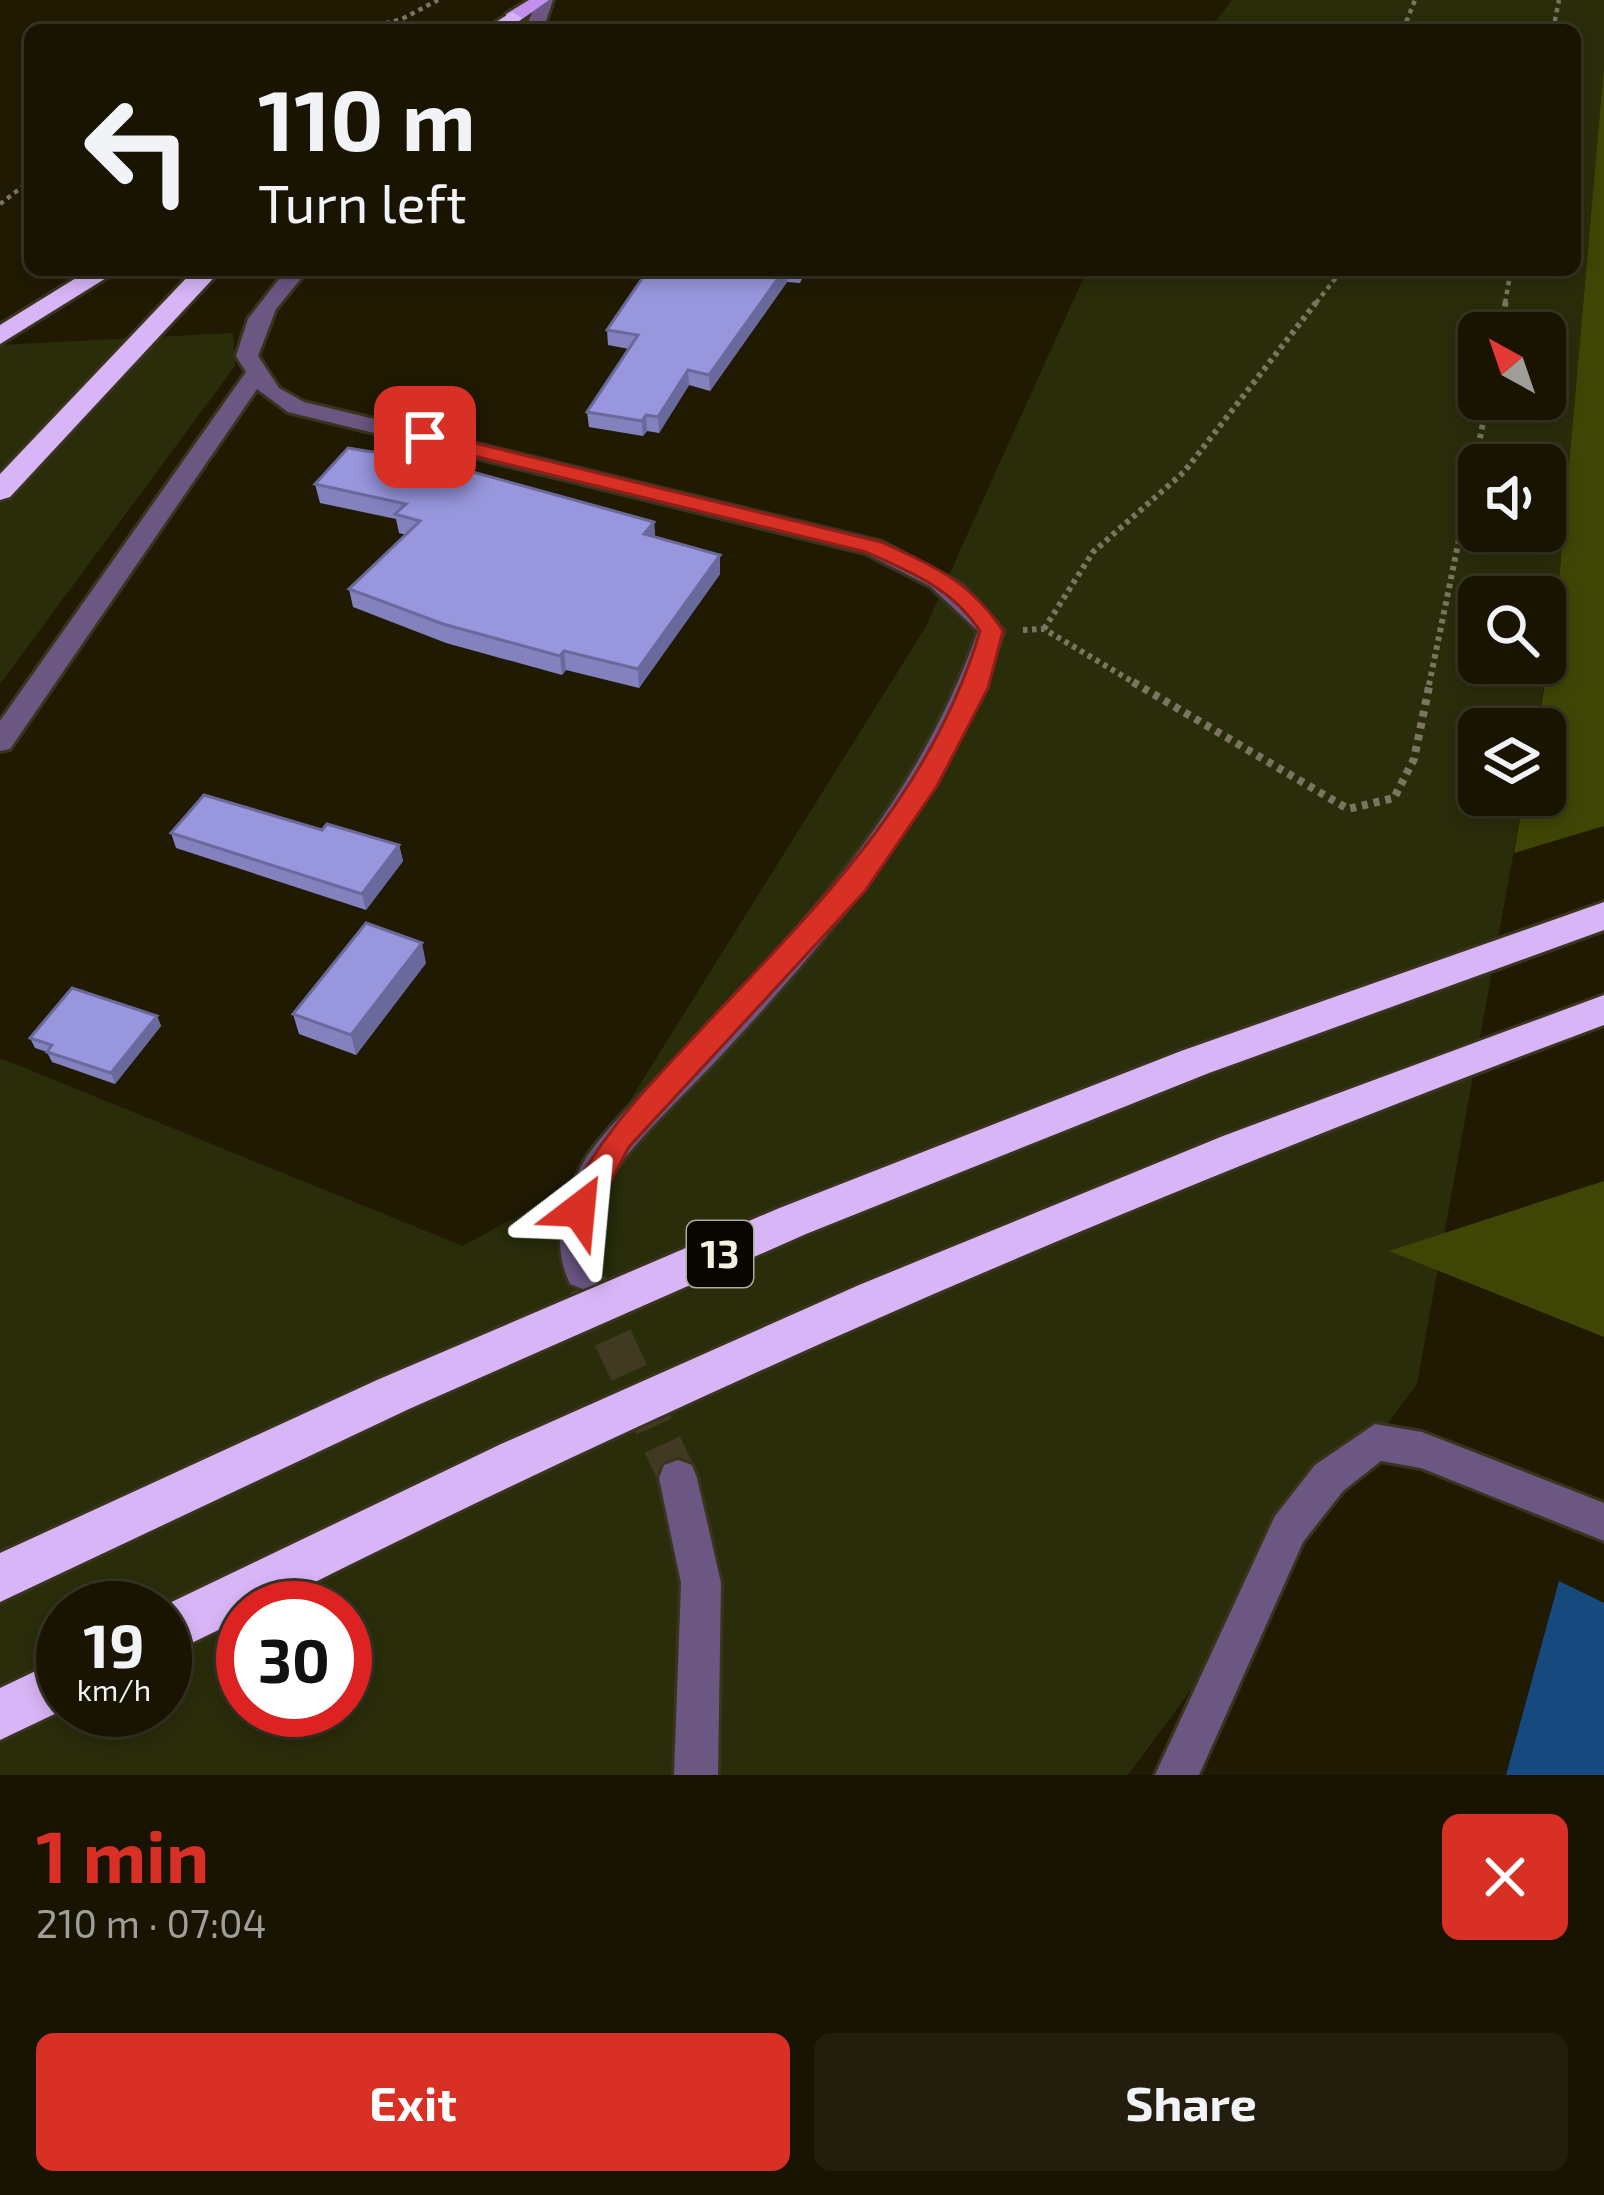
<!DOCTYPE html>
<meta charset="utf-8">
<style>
:root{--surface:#191402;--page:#221d0c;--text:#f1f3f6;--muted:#9f9e99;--line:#373324;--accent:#d93025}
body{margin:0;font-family:"Exo 2",sans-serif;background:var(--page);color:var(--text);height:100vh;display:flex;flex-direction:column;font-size:45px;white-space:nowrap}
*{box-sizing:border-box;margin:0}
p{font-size:39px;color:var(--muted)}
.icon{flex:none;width:66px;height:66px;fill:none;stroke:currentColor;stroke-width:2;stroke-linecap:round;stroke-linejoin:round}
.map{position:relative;height:1775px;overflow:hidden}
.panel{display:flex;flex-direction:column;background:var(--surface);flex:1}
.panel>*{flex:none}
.banner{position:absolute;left:24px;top:24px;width:1557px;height:252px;border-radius:18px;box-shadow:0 6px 18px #0003,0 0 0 3px var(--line);background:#191402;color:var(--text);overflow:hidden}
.needle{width:78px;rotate:320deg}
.tools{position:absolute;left:1458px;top:312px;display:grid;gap:24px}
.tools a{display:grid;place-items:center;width:108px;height:108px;border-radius:18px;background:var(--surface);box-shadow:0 6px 18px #0003,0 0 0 3px var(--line);font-size:60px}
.speed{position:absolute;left:36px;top:1581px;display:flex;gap:24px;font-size:60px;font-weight:700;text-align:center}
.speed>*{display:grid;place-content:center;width:156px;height:156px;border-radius:50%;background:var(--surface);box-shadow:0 6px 18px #0003,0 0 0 3px var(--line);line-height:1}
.speed small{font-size:30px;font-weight:400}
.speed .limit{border:18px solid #d22;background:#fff;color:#111}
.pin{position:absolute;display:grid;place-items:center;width:102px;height:102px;color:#fff;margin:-51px;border-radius:24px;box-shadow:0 6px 18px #0006}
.me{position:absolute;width:132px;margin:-66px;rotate:29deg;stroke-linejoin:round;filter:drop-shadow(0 0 9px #0008)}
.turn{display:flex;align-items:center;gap:42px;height:252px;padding:0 36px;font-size:54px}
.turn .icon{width:156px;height:156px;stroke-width:2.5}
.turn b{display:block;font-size:84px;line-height:102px}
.round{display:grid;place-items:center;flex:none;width:126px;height:126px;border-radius:18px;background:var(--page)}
.head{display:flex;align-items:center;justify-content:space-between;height:204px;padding:0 36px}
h1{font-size:72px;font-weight:700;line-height:90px;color:var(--accent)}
.primary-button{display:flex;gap:24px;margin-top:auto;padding:24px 36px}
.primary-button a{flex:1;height:138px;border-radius:18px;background:var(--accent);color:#fff;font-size:48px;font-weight:700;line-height:138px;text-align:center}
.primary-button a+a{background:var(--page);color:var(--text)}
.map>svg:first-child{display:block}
.green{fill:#292d0a;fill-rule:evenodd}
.forest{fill:#3f4605}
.water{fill:#164a7e}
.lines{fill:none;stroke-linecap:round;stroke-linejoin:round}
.minor-tunnel{stroke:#413a23;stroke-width:39;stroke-dasharray:39 20;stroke-linecap:butt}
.minor-casing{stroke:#3a341d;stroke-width:6}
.major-casing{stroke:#3a341d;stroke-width:6}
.highway-casing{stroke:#3a341d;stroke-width:6}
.path-far2{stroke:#7a7460;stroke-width:4.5;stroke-dasharray:4.5 4.5;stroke-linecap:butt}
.path-far1{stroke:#7a7460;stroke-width:6;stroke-dasharray:4.5 4.5;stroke-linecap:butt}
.path{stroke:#7a7460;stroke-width:8;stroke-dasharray:6 6;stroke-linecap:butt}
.minor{fill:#6c5682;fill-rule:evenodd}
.major{fill:#c090ec;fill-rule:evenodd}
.highway{fill:#d7b5f7;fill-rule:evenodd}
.wall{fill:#8381be}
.shaded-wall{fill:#6a699b}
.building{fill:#9896dd;stroke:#6a699b;stroke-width:3}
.route{fill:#d93025;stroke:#8d1f18;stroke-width:3}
.labels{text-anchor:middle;stroke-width:12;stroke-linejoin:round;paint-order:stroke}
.shield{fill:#080601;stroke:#aeaa9e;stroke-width:3}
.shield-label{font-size:39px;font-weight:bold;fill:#f5f1e1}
</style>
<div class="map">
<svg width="1604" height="1775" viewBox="0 0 1604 1775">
<rect width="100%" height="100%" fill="#211a02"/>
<g class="green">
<path d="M1232,0H1604V66L1555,626L1536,729H1479V795H1524L1417,1384L1128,1775H0V1058L463,1246L579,1182L925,628L1087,270H1575V30H1209ZM1479,333H1545V399H1479ZM1479,465H1545V531H1479ZM1479,597H1545V663H1479ZM63,1608H165V1710H63ZM243,1608H345V1710H243Z"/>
<polygon points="233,333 235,366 0,684 0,345"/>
</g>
<g class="forest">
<polygon points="1604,66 1604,826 1514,853 1524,795 1545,795 1545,729 1537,729 1555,626"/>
<polygon points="1604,1181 1604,1337 1389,1251"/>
</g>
<polygon class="water" points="1559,1581 1604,1603 1604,1775 1506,1775"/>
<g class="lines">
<polyline class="minor-tunnel" points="588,1284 678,1478"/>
<defs>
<g id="minor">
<polygon points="537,0 553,0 543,30 525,30"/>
<path d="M286,270H308L276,309L258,356L279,388L304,402L882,542L963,585L1004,631C946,800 836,932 716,1061C680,1099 642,1133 611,1176C584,1224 611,1253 596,1284L583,1289L570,1284C549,1240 564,1195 587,1156C618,1114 657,1080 693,1042C813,916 919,797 978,631L930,586L865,553L288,412L257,389L10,749L0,751V721L246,372L236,356L248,319Z"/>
<polygon points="1375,1424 1422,1432 1604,1503 1604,1541 1421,1468 1381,1461 1343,1491 1303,1542 1199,1775 1155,1775 1275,1516 1315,1465"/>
<polygon points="678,1460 692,1465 697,1478 721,1583 718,1775 674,1775 681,1583 659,1478 664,1465"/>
</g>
<polygon id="major" points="529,0 549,0 518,22 506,22 506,14"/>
<g id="highway">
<polygon points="512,12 522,18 507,30 483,30"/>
<polygon points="89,270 119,270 0,344 0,325"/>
<polygon points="194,270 221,270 10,497 0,500 0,474"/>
<polygon points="1604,902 1604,930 1209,1073 806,1234 409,1409 0,1602 0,1553 377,1380 777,1209 1181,1051"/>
<path d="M1604,995V1025C1146,1195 699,1388 263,1608H243V1618L165,1656V1608H159L501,1444L859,1285L1223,1136Z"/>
<polygon points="63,1658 63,1710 0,1740 0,1688"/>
</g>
</defs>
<use href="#minor" class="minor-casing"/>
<use href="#major" class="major-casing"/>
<use href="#highway" class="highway-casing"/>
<g class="path-far2">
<polyline points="359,30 402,19 438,0"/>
<polyline points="1403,30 1415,0"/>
<polyline points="1553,30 1559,0"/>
<polyline points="0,204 30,181"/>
<polyline points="1316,303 1342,270"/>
<polyline points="1505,303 1511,270"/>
</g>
<g class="path-far1">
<polyline points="1500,333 1506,300"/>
<polyline points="1044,629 1093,552 1184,472 1318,300"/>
<polyline points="1023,630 1044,629 1138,685"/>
<polyline points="1429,685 1488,399"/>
</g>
<polyline class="path" points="1133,682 1348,809 1394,798 1414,759 1430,682"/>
<use href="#minor" class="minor"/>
<use href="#major" class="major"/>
<use href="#highway" class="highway"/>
</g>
<g class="wall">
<polygon points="648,270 806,270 800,283 787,282 710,391 689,385 659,433 647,431 643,436 589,427 587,412 629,349 608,345 607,330"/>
<polygon points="315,484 654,522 655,537 720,555 720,574 639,688 566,670 562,675 446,643 353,607 349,589 406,535 399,533 396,519 320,503"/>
<polygon points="322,830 399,845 403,861 366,910 176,848 171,833"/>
<polygon points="426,963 356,1055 299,1034 293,1014"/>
<polygon points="157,1016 161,1026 115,1084 52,1062 47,1052 35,1048 30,1038"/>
</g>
<g class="shaded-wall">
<polygon points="784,270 787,270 787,282 710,391 709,375"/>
<polygon points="688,370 689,385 659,433 658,417"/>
<polygon points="646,415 647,431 643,436 642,421"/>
<polygon points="654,522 655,540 644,534"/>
<polygon points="720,555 720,574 639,688 638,669"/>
<polygon points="564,651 566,670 562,675 560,656"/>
<polygon points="399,845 403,861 366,910 362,894"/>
<polygon points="422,943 426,963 356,1055 351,1035"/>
<polygon points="157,1016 161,1026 115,1084 111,1073"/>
</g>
<g class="building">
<polygon points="648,270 784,270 709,375 688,370 658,417 646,415 642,421 587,412 638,335 607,330"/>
<polygon points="348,448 440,463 654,522 644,534 720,555 638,669 564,651 560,656 443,624 349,589 420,521 395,514 406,504 315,484"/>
<polygon points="204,795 322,830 327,824 399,845 362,894 171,833"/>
<polygon points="366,923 422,943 351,1035 293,1014"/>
<polygon points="72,988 157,1016 111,1073 47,1052 52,1045 30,1038"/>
</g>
<path class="route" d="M425,431L881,542C933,565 972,583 1003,631L988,688L937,786L865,891L629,1147L590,1219H568L563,1210C601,1131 649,1086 707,1023C819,905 933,791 980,631C952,588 911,572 866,552L417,442V433Z"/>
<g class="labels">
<rect class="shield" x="687" y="1221" width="66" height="66" rx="9"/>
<g class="shield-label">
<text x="720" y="1268">13</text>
</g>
</g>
</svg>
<div class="tools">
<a><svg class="needle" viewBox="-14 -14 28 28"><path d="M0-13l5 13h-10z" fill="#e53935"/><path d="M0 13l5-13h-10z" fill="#9f9e99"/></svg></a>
<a><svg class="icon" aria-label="sound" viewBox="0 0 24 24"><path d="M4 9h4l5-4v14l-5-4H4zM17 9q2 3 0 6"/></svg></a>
<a><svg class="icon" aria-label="search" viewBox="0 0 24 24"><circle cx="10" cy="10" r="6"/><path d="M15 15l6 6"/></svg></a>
<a><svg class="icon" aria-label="layers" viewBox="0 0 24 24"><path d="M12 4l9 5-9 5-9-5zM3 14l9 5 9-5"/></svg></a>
</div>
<div class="speed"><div>19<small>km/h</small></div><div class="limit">30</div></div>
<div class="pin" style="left:425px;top:437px;background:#d93025"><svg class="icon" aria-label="arrive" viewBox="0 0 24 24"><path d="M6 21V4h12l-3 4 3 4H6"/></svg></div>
<svg class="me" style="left:579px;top:1210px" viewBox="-20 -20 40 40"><path d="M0-17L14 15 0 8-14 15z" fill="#d93025" stroke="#fff" stroke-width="4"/></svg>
<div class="banner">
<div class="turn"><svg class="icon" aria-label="left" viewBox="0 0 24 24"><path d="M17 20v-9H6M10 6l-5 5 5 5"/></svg><div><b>110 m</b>Turn left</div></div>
</div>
</div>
<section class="panel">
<div class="head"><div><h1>1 min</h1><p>210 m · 07:04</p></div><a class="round" style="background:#d93025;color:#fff"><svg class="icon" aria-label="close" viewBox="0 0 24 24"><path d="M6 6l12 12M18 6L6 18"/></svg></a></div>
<div class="primary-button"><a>Exit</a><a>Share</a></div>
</section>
